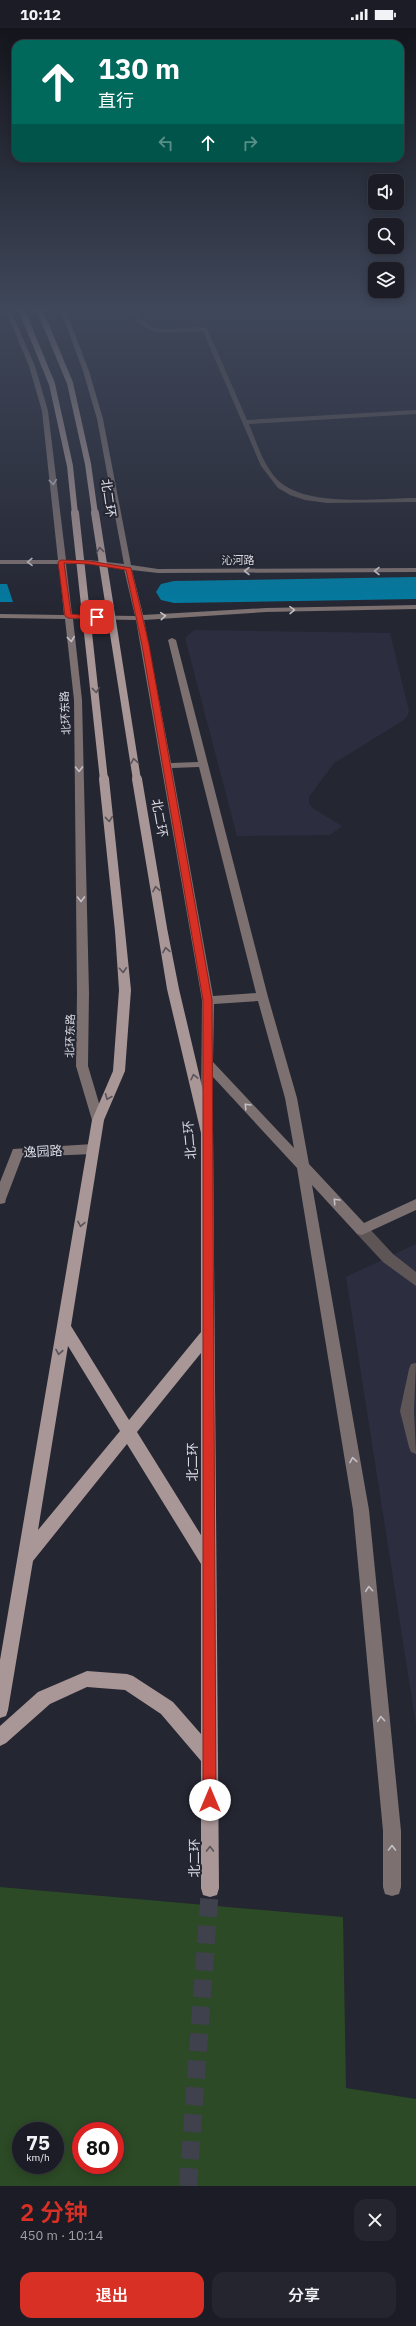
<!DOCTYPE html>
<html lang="zh">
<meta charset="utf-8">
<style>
:root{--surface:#1b1c26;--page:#24252e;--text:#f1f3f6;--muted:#a0a1a7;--line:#393a43;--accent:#d93025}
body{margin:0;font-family:"IBM Plex Sans","Noto Sans SC",sans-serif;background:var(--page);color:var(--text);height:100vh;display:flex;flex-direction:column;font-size:15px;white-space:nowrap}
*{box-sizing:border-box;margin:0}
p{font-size:13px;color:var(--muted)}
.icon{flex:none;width:22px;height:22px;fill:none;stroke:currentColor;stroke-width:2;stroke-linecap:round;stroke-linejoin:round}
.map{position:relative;height:2158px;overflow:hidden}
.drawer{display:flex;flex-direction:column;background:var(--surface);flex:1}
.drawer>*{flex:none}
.hud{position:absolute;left:12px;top:12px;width:392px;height:122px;border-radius:12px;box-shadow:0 2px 10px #0003,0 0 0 1px var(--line);background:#00695c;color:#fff;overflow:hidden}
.fabs{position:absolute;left:368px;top:146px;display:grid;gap:8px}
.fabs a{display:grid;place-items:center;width:36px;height:36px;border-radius:8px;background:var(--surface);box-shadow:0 2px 10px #0003,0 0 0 1px var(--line);font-size:20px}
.speed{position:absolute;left:12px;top:2094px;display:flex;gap:8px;font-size:20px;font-weight:700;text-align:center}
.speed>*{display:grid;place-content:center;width:52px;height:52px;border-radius:50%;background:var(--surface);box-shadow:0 2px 10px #0003,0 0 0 1px var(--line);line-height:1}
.speed small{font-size:10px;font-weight:400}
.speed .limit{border:6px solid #d22;background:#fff;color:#111}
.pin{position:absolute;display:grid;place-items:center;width:34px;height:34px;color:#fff;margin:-17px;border-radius:8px;box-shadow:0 2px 6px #0006}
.me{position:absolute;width:44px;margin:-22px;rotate:0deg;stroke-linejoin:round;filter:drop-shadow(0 0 3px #0008)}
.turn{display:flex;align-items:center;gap:14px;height:84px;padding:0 20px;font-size:18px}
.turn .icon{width:52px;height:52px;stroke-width:2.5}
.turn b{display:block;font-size:28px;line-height:34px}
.lanes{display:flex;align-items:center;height:38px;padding:0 20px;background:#0003;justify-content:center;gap:20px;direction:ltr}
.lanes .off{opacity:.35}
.round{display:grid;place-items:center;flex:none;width:42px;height:42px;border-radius:12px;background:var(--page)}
.head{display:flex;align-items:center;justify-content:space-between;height:68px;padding:0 20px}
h1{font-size:24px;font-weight:600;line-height:30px;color:var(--accent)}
.cta{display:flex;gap:8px;margin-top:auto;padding:8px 20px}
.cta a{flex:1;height:46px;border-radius:12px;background:var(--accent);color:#fff;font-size:16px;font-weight:600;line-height:46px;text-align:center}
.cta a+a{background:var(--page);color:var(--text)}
.status{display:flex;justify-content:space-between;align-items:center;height:28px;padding:0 20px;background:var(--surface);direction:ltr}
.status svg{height:11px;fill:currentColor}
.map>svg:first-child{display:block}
.built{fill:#2c2e40}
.green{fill:#2c4a25;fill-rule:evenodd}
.water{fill:#027ba1}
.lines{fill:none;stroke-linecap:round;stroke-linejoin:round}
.river{fill:#027ba1;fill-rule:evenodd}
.highway-tunnel{stroke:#3f414d;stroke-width:18;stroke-dasharray:18 9;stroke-linecap:butt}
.lane{fill:#5e5656;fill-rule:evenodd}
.secondary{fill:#7c7070;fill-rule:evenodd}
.highway{fill:#a99696;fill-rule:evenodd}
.highway-bridge-far2{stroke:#a99696;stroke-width:6}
.highway-bridge-far1{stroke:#a99696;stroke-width:8}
.highway-bridge{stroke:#a99696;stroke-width:10}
.oneway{stroke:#c2c0c6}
.oneway2{stroke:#59535a}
.route{fill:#d93025;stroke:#8d1f18}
.labels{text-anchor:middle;stroke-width:4;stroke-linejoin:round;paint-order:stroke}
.far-street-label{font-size:11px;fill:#dadbe3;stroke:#242632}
.street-label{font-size:13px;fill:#dadbe3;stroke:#242632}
</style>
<div class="status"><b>10:12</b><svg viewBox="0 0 49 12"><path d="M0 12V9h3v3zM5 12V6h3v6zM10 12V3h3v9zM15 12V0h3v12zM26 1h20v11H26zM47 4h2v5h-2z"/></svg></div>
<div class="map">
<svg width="416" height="2158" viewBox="0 0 416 2158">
<rect width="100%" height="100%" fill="#242632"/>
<g class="built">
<polygon points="194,602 390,605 409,683 408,687 404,692 334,735 309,769 309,776 314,781 342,798 330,807 237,808 185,610"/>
<polygon points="416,1216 416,1697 346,1249"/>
</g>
<path class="green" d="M0,1859L343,1889L346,2060L416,2071V2158H0ZM21,2103H55V2137H21ZM81,2103H115V2137H81Z"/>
<g class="water">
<polygon points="416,553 416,568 277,571 272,554"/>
<polygon points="0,556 7,556 13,574 0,574"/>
</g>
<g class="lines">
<polygon class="river" points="416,549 416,571 174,575 161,572 156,564 161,556 174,553"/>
<polyline class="highway-tunnel" points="188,2158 210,1860"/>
<g class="lane">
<path d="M133,283H137C152,313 181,296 207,300L247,392L416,382V386L249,396C256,413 262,433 274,448C300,481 377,470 416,470V474L327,475L305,472L290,467L278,460L261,438L203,303C178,304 142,312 133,283Z"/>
<polygon points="362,1197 367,1198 393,1226 416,1244 416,1258 383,1234 357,1206 355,1202 357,1198"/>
<polygon points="416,1335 414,1383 416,1426 411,1424 409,1419 400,1383 409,1341 411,1336"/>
</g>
<g class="secondary">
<path d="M6,283H11L35,338L48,383L66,532H89L124,536L97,391L83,343L61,283H66L89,343L103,391L131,537L158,541L416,540V544L158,545L132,542L143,587L266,580L416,577V581L266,584L144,592L171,735L198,734L168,612L172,610L176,612L268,969L297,1070L309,1136L364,1195L416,1171V1182L362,1207L357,1206L312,1157L369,1482L401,1803V1859L399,1866L392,1868L385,1866L383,1859V1803L353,1482L297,1140L213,1049V1097L211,1100H203L201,1097L202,972L136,592L73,591L82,672L89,965L88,1038L104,1092L102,1095H94L92,1092L76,1038L77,965L74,672L65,591L0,590V586L64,587L59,536H0V532H58L42,383L29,338ZM66,536H89L124,541L135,588L72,587ZM199,739L256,965L213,968L172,740ZM258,973L285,1070L294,1120L213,1034L214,976Z"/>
<polygon points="93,1116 97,1118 99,1121 97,1124 93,1126 22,1129 6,1171 5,1175 0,1176 0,1154 13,1121"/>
</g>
<path class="highway" d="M162,896L167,900L179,961L213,1105L219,1860L217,1867L210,1869L203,1867L201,1860V1733L161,1686L125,1662L87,1659L50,1676L6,1715L0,1718V1698L38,1664L87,1643L127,1646L133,1648L173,1674L201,1706V1536L127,1416L33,1533L8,1682L6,1688L0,1690V1632L92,1092L113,1043L119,962L115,903L120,899L125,903L131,962L125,1043L104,1092L71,1298L129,1392L201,1304V1105L167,961L157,900ZM68,1318L120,1403L38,1502ZM201,1325V1507L137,1404Z"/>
<g class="highway-bridge-far2">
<polyline points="22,283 52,356 70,438 75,486"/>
<polyline points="40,283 70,355 88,436 95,486"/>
</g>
<g class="highway-bridge-far1">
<polyline points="75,485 104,752"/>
<polyline points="95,485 137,752"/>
</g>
<g class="highway-bridge">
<polyline points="104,751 120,903"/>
<polyline points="137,751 162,900"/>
</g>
</g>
<defs><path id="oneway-chevron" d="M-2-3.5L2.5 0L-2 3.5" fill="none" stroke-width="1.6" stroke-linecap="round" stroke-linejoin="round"/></defs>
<g class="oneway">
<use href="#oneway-chevron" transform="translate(53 454) rotate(84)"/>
<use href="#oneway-chevron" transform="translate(30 534) rotate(179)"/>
<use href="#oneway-chevron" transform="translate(247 543) rotate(180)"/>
<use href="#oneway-chevron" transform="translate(377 543) rotate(180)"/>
<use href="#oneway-chevron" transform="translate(292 582) rotate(-1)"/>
<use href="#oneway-chevron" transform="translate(163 588) rotate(-5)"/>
<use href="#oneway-chevron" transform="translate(71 611) rotate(83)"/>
<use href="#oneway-chevron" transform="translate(79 741) rotate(89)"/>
<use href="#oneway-chevron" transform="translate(81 871) rotate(89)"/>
<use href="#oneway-chevron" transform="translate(247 1078) rotate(-133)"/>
<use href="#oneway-chevron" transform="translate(336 1173) rotate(-133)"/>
<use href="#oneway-chevron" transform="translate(353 1432) rotate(-100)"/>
<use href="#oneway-chevron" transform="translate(369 1561) rotate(-95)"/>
<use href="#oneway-chevron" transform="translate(381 1691) rotate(-95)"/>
<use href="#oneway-chevron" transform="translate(392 1820) rotate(-90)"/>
</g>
<g class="oneway2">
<use href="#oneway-chevron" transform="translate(100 522) rotate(-98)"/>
<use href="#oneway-chevron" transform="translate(96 662) rotate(84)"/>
<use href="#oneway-chevron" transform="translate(134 733) rotate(-100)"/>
<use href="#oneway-chevron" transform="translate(109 791) rotate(84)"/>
<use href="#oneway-chevron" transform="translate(156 861) rotate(-100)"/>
<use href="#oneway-chevron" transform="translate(166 922) rotate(-100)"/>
<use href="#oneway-chevron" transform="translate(123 942) rotate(86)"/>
<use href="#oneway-chevron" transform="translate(194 1049) rotate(-103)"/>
<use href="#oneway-chevron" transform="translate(108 1069) rotate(113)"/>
<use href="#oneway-chevron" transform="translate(81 1196) rotate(100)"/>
<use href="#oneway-chevron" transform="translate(59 1324) rotate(100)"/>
<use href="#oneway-chevron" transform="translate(210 1821) rotate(-90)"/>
</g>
<linearGradient id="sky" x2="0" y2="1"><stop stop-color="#14151c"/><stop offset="0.48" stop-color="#3f475a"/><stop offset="1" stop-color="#3f475a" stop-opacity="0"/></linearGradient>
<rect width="416" height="585" fill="url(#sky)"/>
<polygon class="route" points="61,532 89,533 131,540 149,617 212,972 216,1772 214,1777 210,1779 205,1777 203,1772 203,972 142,617 126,542 89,536 64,535 71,586 100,589 97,591 68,590 65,588 58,534"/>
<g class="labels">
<g class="far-street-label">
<text x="238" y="536">沁河路</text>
<text transform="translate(65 685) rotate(-93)" y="4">北环东路</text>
<text transform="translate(70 1008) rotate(-89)" y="4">北环东路</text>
</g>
<g class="street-label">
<text transform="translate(109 470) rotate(82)" y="5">北二环</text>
<text transform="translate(160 790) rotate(80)" y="5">北二环</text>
<text transform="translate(189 1112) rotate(-95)" y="5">北二环</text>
<text transform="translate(43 1123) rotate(-3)" y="5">逸园路</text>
<text transform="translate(192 1434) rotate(-90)" y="5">北二环</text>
<text transform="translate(194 1830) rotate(-90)" y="5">北二环</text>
</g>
</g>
</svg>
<div class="fabs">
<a><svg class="icon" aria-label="sound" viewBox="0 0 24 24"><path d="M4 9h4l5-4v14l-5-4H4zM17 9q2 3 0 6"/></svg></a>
<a><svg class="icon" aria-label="search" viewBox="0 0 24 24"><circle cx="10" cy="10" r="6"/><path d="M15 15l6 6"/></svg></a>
<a><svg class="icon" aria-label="layers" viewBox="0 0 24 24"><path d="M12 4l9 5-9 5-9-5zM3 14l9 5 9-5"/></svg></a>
</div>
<div class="speed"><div>75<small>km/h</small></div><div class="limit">80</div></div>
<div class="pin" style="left:97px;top:589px;background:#d93025"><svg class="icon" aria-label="arrive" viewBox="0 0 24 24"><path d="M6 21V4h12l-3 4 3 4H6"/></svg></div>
<svg class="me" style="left:210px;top:1772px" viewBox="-20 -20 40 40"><circle r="19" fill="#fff"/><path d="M0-13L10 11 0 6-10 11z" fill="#d93025"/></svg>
<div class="hud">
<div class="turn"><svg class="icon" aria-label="ahead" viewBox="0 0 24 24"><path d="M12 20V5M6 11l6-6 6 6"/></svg><div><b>130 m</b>直行</div></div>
<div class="lanes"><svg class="icon off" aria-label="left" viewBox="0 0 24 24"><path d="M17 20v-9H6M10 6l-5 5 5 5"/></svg><svg class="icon" aria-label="ahead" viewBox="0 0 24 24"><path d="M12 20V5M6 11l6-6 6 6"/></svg><svg class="icon off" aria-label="right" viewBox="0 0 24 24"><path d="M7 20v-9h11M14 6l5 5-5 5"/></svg></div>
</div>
</div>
<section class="drawer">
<div class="head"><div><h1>2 分钟</h1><p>450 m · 10:14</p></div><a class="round"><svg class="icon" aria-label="close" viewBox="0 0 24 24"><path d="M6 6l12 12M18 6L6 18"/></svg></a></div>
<div class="cta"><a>退出</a><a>分享</a></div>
</section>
